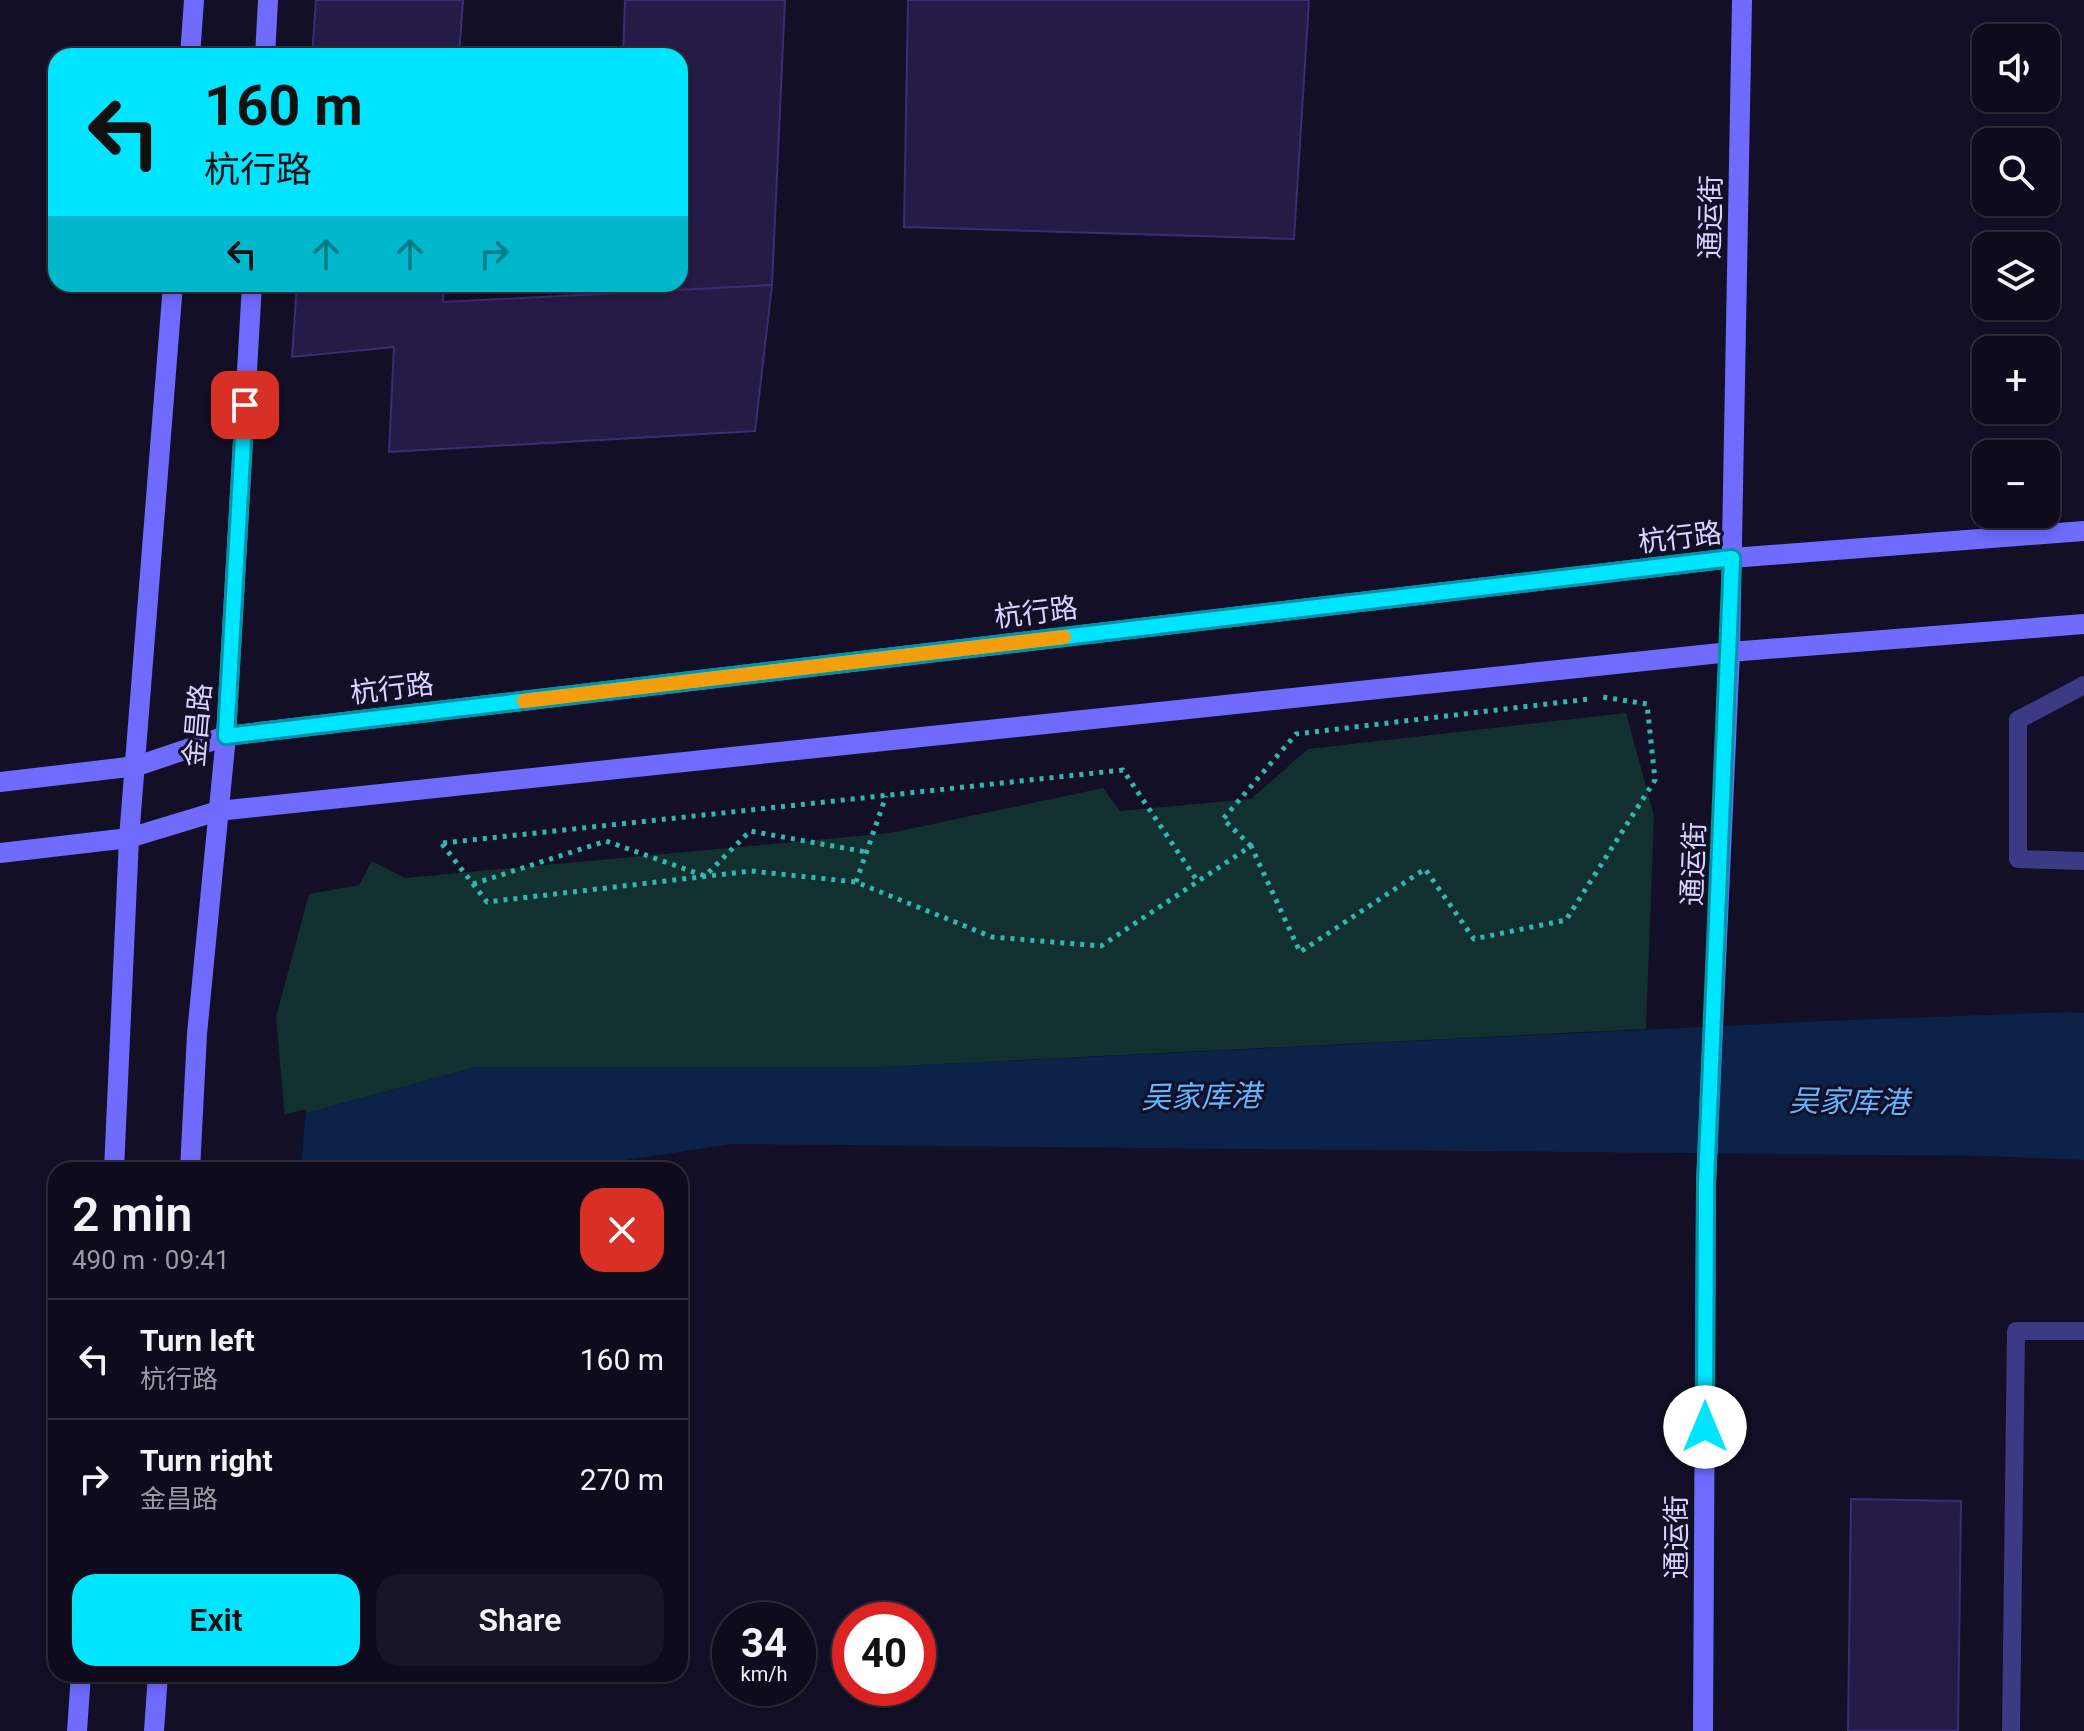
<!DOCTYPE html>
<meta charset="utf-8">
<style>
:root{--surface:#0e0b1c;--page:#171425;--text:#f1f3f6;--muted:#9b9ba3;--line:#2e2b3b;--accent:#00e5ff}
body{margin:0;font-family:Roboto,"Noto Sans SC",sans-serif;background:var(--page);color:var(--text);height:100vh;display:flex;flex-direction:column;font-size:30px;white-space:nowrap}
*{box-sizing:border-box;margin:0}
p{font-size:26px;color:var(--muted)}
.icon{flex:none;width:44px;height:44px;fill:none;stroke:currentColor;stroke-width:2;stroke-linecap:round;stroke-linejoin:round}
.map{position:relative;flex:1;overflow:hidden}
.sheet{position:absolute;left:48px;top:1162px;width:640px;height:520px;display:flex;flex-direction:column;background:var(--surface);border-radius:24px;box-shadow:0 4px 12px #0003,0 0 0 2px var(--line)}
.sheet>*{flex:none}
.hud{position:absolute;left:48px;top:48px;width:640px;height:244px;border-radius:24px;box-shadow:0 4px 12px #0003,0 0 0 2px var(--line);background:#00e5ff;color:#111;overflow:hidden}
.fabs{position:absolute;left:1972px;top:24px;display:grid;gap:16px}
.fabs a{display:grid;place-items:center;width:88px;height:88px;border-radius:16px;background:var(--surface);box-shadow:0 4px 12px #0003,0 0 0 2px var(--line);font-size:40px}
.speed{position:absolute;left:712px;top:1602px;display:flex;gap:16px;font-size:40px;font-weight:700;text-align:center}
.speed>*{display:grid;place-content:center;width:104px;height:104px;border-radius:50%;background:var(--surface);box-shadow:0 4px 12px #0003,0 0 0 2px var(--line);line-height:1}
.speed small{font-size:20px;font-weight:400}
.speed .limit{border:12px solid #d22;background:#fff;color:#111}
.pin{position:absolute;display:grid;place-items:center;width:68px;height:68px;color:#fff;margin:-34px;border-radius:16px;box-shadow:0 4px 12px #0006}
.me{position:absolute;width:88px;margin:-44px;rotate:0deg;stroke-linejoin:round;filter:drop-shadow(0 0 6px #0008)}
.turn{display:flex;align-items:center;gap:28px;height:168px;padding:0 24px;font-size:36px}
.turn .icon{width:104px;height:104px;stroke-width:2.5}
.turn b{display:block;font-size:56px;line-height:68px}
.lanes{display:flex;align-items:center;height:76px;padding:0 24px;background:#0003;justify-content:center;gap:40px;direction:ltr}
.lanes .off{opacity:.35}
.round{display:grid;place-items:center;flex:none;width:84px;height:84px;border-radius:24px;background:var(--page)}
.overview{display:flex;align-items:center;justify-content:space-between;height:136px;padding:0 24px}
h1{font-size:48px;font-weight:600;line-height:60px}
.cta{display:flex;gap:16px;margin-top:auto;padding:16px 24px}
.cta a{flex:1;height:92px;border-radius:24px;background:var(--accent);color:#111;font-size:32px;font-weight:600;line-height:92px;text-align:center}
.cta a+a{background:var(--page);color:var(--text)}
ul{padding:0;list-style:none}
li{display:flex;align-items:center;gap:24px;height:120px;padding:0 24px;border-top:2px solid var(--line)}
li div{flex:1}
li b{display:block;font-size:30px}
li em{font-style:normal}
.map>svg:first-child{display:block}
.green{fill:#12302f}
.water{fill:#0c2248}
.pier{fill:#130f26}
.building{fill:#241b47;stroke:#3b2d73;stroke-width:2}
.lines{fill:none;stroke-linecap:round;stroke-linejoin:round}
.path{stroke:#2fb8b0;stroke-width:5;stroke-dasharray:4 6;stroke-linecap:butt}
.lane{stroke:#3d3a85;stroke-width:18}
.secondary{stroke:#6f6bff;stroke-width:20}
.route-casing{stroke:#0095a6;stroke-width:20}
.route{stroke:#00e5ff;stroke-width:14}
.slow{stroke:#f59e0b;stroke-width:14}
.labels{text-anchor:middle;stroke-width:6;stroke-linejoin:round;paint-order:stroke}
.street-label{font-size:28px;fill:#d9d4ff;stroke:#130f26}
.water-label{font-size:30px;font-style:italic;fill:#62b6ff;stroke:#130f26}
</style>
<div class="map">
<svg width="2084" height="1731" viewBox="0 0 2084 1731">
<rect width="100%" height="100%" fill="#130f26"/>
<polygon class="green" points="1626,713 1654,816 1646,1029 882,1067 476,1067 285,1119 276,1017 309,894 359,885 372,861 405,878 890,833 1103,788 1120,811 1251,799 1308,749"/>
<polygon class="water" points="2069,1012 2084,1013 2084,1160 1987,1156 732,1144 560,1170 98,1170 476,1067 882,1067 1825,1021"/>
<g class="pier">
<polygon points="306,1109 301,1170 94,1170 96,1166"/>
<polygon points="56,1177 56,1290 0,1302 0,1261 6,1191"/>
</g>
<g class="building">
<polygon points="316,0 463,0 459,56 312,56"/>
<polygon points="625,0 785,0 772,285 613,295 613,284 680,284 680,56 623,56"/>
<polygon points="908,0 1309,0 1294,239 904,227"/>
<polygon points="297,284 444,284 443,302 772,285 755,431 389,452 394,347 292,357"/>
<polygon points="1851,1499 1961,1501 1958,1731 1848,1731"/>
</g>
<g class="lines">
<g class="path">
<polyline points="443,843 1123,770 1198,882"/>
<polyline points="442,844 487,902 751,871 856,882 992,937 1101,946 1251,846 1300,952 1425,869 1474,939 1566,920 1655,780 1647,704 1603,697"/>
<polyline points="1251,846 1223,819 1296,734 1589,699"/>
<polyline points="856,882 886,796"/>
<polyline points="473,884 606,841 705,876 750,831 866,852"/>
</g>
<g class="lane">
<polyline points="2084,685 2018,720 2018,859 2084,861"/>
<polyline points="2011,1731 2016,1331 2084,1331"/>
</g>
<g class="secondary">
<polyline points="190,56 194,0"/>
<polyline points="265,56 268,0"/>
<polyline points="0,782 137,766 226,736 1732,558 2084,531"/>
<polyline points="0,853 129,838 218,811 1730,652 2084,624"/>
<polyline points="114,1170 129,838 173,284"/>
<polyline points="190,1170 197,1034 226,736 252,284"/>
<polyline points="77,1731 81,1674"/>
<polyline points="154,1731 158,1674"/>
<polyline points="1703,1731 1706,1184 1730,652 1742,0"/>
</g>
</g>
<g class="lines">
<defs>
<polyline id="route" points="245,405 226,736 1732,558 1706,1184 1705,1427"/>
</defs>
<use href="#route" class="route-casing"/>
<use href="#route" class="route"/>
<polyline class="slow" points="524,701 1064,637"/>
</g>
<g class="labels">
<g class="street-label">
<text transform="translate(1710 217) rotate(-89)" y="10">通运街</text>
<text transform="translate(1680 537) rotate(-7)" y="10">杭行路</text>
<text transform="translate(1036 612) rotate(-7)" y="10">杭行路</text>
<text transform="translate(392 688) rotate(-7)" y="10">杭行路</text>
<text transform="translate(197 725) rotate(-85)" y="10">金昌路</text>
<text transform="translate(1693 864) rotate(-88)" y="10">通运街</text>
<text transform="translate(1676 1537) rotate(-90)" y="10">通运街</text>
</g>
<g class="water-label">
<text transform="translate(1201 1097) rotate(-1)" y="10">吴家库港</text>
<text transform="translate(1849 1102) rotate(1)" y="10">吴家库港</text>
</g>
</g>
</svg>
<div class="fabs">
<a><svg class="icon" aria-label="sound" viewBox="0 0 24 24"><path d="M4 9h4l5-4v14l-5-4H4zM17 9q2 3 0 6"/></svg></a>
<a><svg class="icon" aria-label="search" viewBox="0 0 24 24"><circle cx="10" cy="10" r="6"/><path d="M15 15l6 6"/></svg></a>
<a><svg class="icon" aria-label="layers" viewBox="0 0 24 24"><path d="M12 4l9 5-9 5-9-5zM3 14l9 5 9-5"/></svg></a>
<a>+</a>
<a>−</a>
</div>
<div class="speed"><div>34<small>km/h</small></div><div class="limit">40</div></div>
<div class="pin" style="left:245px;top:405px;background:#d93025"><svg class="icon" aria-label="arrive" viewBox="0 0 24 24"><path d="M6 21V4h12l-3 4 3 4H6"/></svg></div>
<svg class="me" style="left:1705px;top:1427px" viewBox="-20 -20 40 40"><circle r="19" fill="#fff"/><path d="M0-13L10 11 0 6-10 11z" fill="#00e5ff"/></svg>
<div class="hud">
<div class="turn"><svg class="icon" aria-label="left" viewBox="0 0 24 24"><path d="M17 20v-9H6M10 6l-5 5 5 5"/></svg><div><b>160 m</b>杭行路</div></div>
<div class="lanes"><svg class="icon" aria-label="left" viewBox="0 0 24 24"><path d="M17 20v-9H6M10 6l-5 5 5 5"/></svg><svg class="icon off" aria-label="ahead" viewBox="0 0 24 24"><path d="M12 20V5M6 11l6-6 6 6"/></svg><svg class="icon off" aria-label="ahead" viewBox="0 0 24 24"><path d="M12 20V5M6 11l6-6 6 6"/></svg><svg class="icon off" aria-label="right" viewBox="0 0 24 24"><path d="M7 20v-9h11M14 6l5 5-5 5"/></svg></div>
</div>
<section class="sheet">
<div class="overview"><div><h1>2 min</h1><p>490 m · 09:41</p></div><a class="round" style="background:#d93025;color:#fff"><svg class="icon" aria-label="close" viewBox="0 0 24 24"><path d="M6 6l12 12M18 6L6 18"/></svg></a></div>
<ul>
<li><svg class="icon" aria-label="left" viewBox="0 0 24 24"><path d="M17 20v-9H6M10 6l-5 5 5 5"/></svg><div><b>Turn left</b><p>杭行路</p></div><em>160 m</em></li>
<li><svg class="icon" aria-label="right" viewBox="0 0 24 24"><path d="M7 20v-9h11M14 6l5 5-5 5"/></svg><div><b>Turn right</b><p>金昌路</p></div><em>270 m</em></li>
</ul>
<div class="cta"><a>Exit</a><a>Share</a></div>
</section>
</div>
